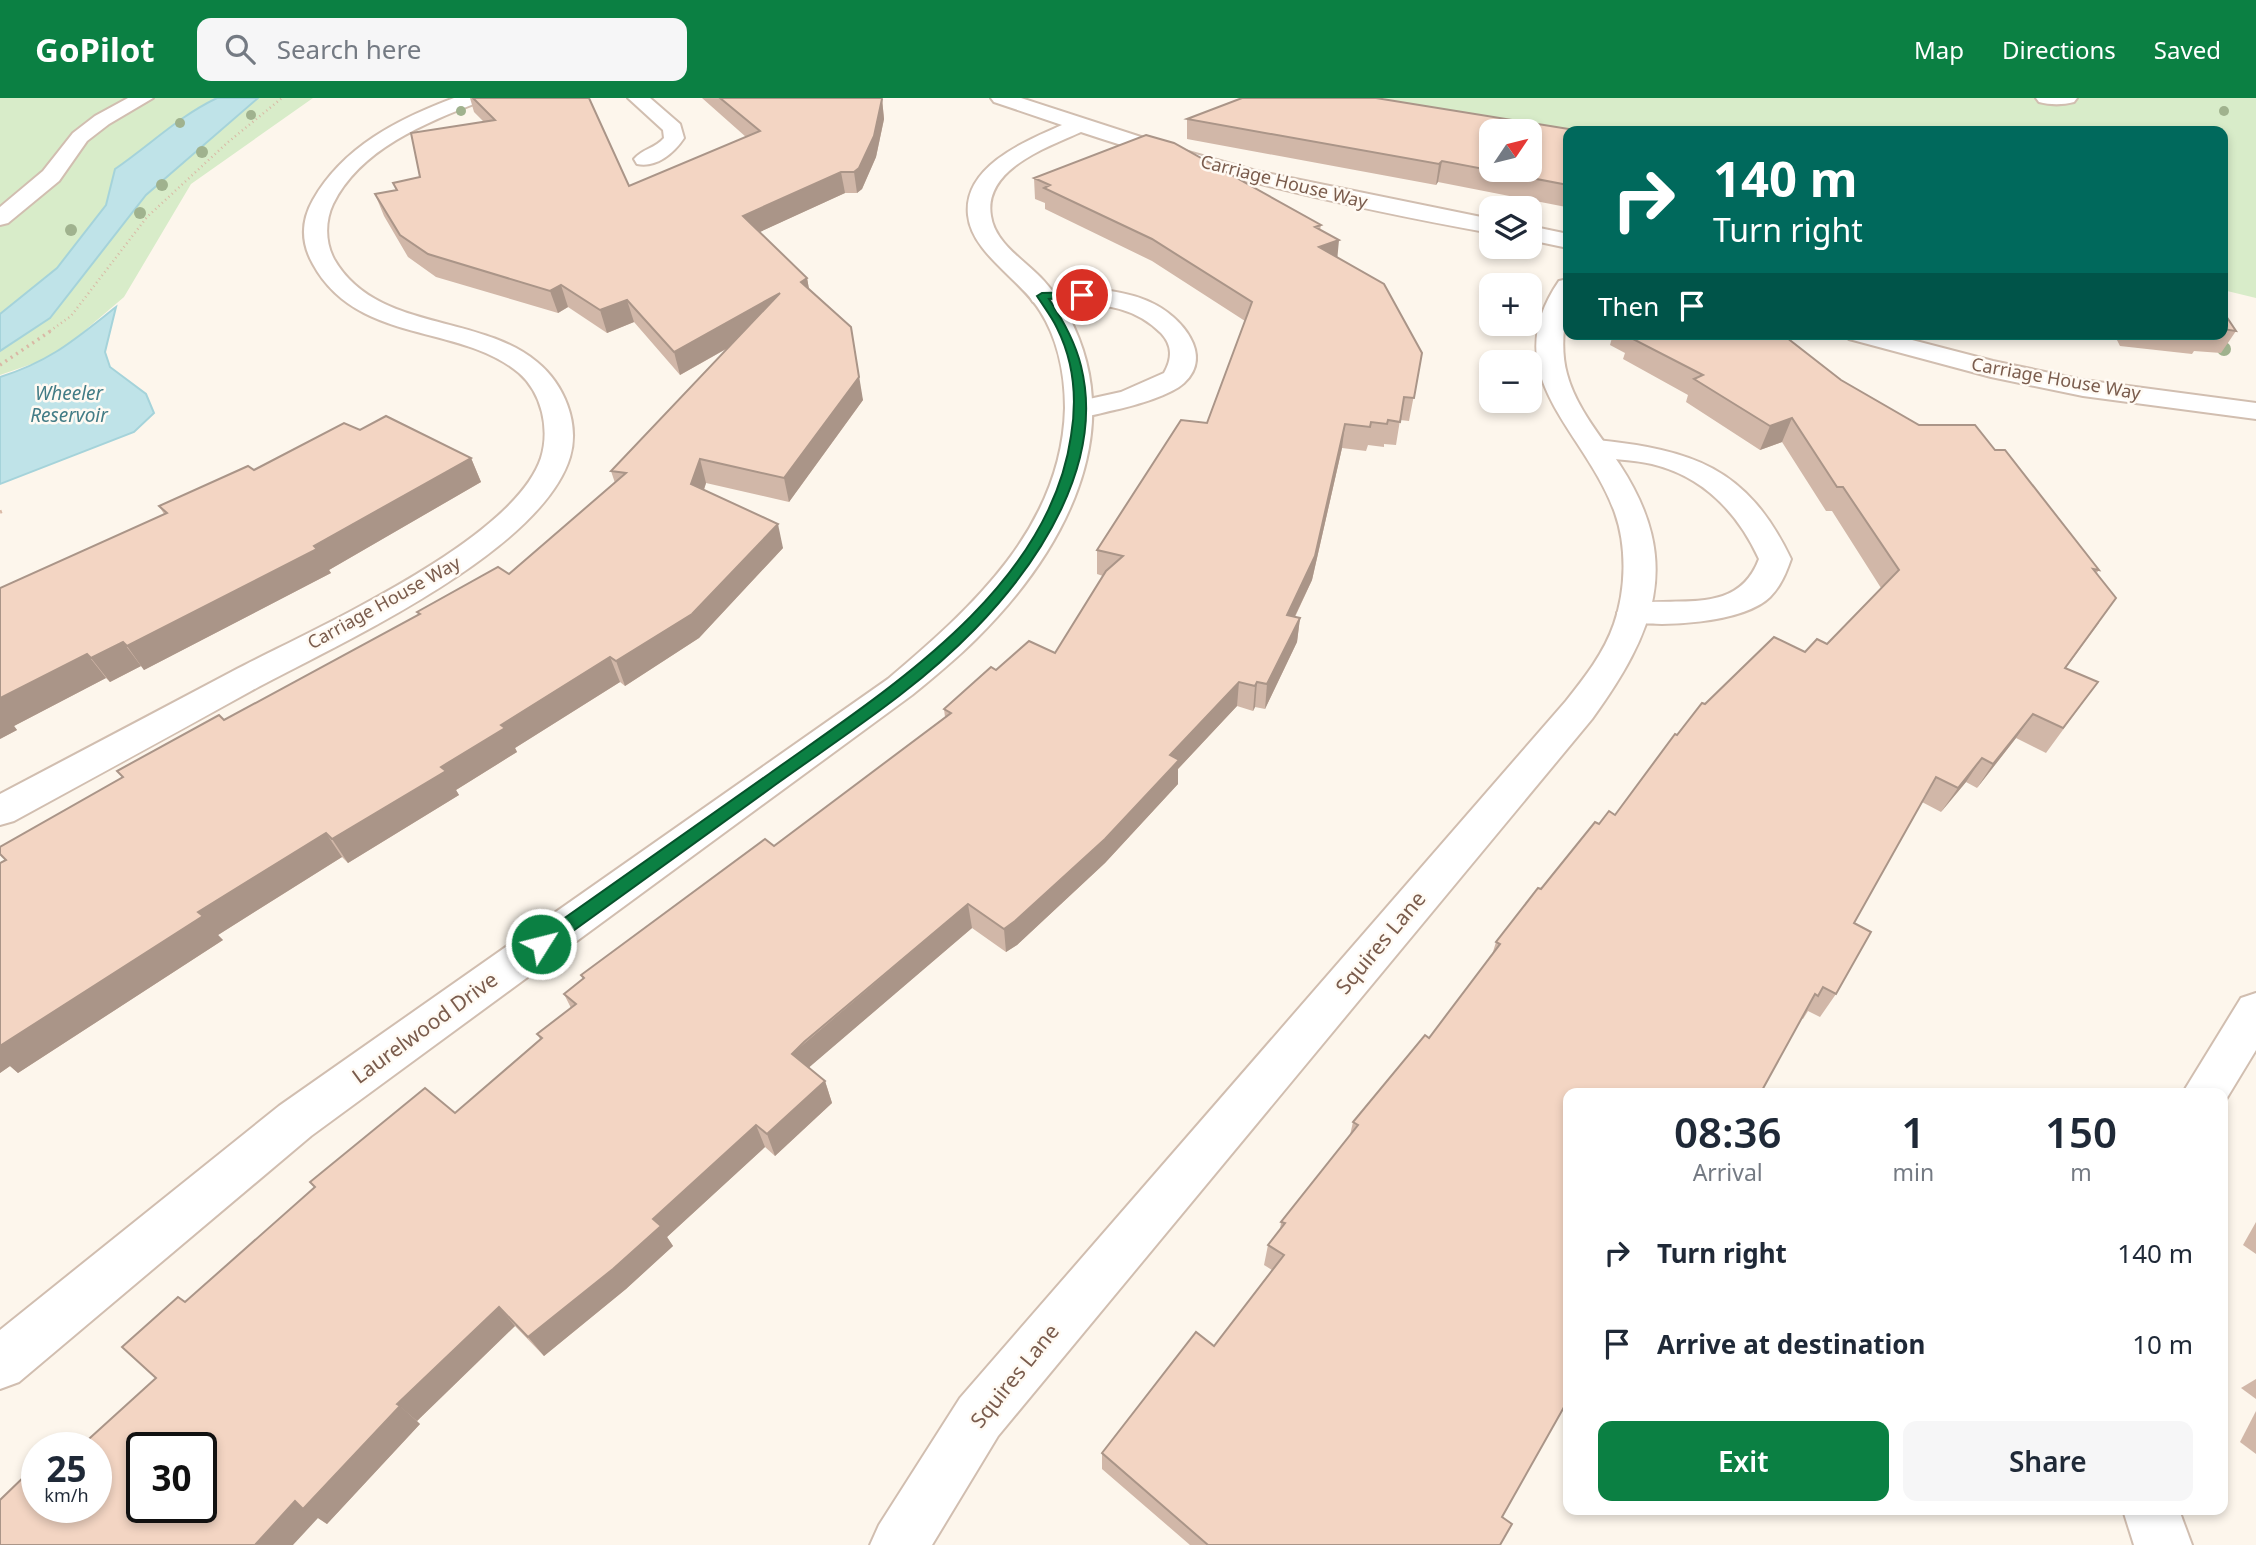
<!DOCTYPE html>
<meta charset="utf-8">
<style>
:root{--surface:#fff;--page:#f6f6f7;--text:#1f2937;--muted:#747a83;--accent:#0b8043}
body{margin:0;font-family:"Noto Sans",sans-serif;background:var(--page);color:var(--text);height:100vh;display:flex;flex-direction:column;font-size:26px;white-space:nowrap}
*{box-sizing:border-box;margin:0}
p{font-size:23px;color:var(--muted)}
.icon{flex:none;width:38px;height:38px;fill:none;stroke:currentColor;stroke-width:2;stroke-linecap:round;stroke-linejoin:round}
.map{position:relative;flex:1;overflow:hidden}
.sheet{position:absolute;left:1563px;top:990px;width:665px;height:427px;display:flex;flex-direction:column;background:var(--surface);border-radius:14px;box-shadow:0 4px 10px #0003}
.sheet>*{flex:none}
.guide{position:absolute;left:1563px;top:28px;width:665px;height:214px;border-radius:14px;box-shadow:0 4px 10px #0003;background:#00695c;color:#fff;overflow:hidden}
.needle{width:46px;rotate:55deg}
.fabs{position:absolute;left:1479px;top:21px;display:grid;gap:14px}
.fabs a{display:grid;place-items:center;width:63px;height:63px;border-radius:14px;background:var(--surface);box-shadow:0 4px 10px #0003;font-size:35px}
.speed{position:absolute;left:21px;top:1334px;display:flex;gap:14px;font-size:35px;font-weight:700;text-align:center}
.speed>*{display:grid;place-content:center;width:91px;height:91px;border-radius:50%;background:var(--surface);box-shadow:0 4px 10px #0003;line-height:1}
.speed small{font-size:18px;font-weight:400}
.speed .limit{border:4px solid #111;border-radius:10px;background:#fff;color:#111}
.pin{position:absolute;display:grid;place-items:center;width:60px;height:60px;color:#fff;margin:-30px;border:4px solid #fff;border-radius:50%;box-shadow:0 2px 7px #0007}
.me{position:absolute;width:77px;margin:-38px;rotate:54deg;stroke-linejoin:round;filter:drop-shadow(0 0 5px #0008)}
.turn{display:flex;align-items:center;gap:24px;height:147px;padding:0 35px;font-size:32px}
.turn .icon{width:91px;height:91px;stroke-width:2.5}
.turn b{display:block;font-size:49px;line-height:60px}
.then{display:flex;align-items:center;height:66px;padding:0 35px;background:#0003;gap:14px;font-size:26px}
.eta{display:flex;justify-content:space-evenly;align-items:center;height:119px;text-align:center}
.eta b{font-size:42px;font-weight:600;line-height:49px}
.primary-button{display:flex;gap:14px;margin-top:auto;padding:14px 35px}
.primary-button a{flex:1;height:80px;border-radius:14px;background:var(--accent);color:#fff;font-size:28px;font-weight:600;line-height:80px;text-align:center}
.primary-button a+a{background:var(--page);color:var(--text)}
ul{padding:0;list-style:none}
li{display:flex;align-items:center;gap:21px;height:91px;padding:0 35px}
li div{flex:1}
li b{display:block;font-size:26px}
li em{font-style:normal}
header{display:flex;align-items:center;gap:42px;box-sizing:border-box;height:98px;padding:0 35px;background:var(--accent);color:#fff}
header strong{font-size:33px}
nav{display:flex;gap:38px;margin-inline-start:auto;font-size:24px}
.search{width:490px;height:63px;background:var(--page);display:flex;align-items:center;gap:18px;box-sizing:border-box;padding:0 24px;border-radius:14px;color:var(--muted);font-size:26px}
.map>svg:first-child{display:block}
.green{fill:#d8ecc9}
.water{fill:#bfe3e8;stroke:#a5d3da;stroke-width:2}
.lines{fill:none;stroke-linecap:round;stroke-linejoin:round}
.lane-casing{stroke:#d1beb0;stroke-width:4}
.street-casing{stroke:#d1beb0;stroke-width:4}
.path-far1{stroke:#d9b8a5;stroke-width:2.5;stroke-dasharray:1 3.5;stroke-linecap:butt}
.path{stroke:#d9b8a5;stroke-width:3.5;stroke-dasharray:2 4.5;stroke-linecap:butt}
.lane{fill:#fff;fill-rule:evenodd}
.street{fill:#fff;fill-rule:evenodd}
.tree{fill:#a0b28e}
.wall{fill:#d1b7a8}
.shaded-wall{fill:#aa9588}
.building{fill:#f3d5c3;stroke:#aa9588;stroke-width:2;fill-rule:evenodd}
.route{fill:#0b8043;stroke:#07532c;stroke-width:2}
.labels{text-anchor:middle;stroke-width:5;stroke-linejoin:round;paint-order:stroke}
.far-street-label{font-size:18px;fill:#7a5c4d;stroke:#fffaf3}
.far-water-label{font-size:19px;font-style:italic;fill:#437c86;stroke:#fffaf3}
.street-label{font-size:21px;fill:#7a5c4d;stroke:#fffaf3}
</style>
<header>
<strong>GoPilot</strong>
<div class="search"><svg class="icon" aria-label="search" viewBox="0 0 24 24"><circle cx="10" cy="10" r="6"/><path d="M15 15l6 6"/></svg>Search here</div>
<nav><a>Map</a><a>Directions</a><a>Saved</a></nav>
</header>
<div class="map">
<svg width="2256" height="1447" viewBox="0 0 2256 1447">
<rect width="100%" height="100%" fill="#fdf6ec"/>
<g class="green">
<polygon points="0,0 313,0 191,86 124,199 55,258 0,277"/>
<polygon points="1382,0 2256,0 2256,200 2223,192 2222,33 1510,33"/>
</g>
<g class="water">
<path d="M217,0H258L146,97L50,220L0,253V216L57,170L106,107L115,71C150,47 179,18 217,0Z"/>
<path d="M116,209L105,254L110,269L146,296L154,315L134,334L0,386V279C51,263 74,242 116,209Z"/>
</g>
<g class="lines">
<defs>
<g id="lane">
<polygon points="128,0 153,0 109,26 87,43 59,83 8,125 0,127 0,109 43,73 73,35 95,18"/>
<path d="M2036,0H2077L2074,4C2063,7 2050,7 2039,4Z"/>
<path d="M1094,191C1114,193 1134,196 1152,205C1180,218 1215,257 1184,285C1171,297 1136,307 1119,311C1103,314 1087,321 1071,317L1067,311L1071,305L1121,294L1164,275C1172,261 1173,248 1161,235C1136,210 1105,205 1071,206C1058,206 1046,207 1033,204L1030,199L1033,194Z"/>
<path d="M1597,342C1692,352 1747,369 1791,461C1786,475 1781,488 1770,499C1744,525 1656,531 1622,522L1617,515L1622,508C1671,495 1736,522 1759,461C1738,415 1703,378 1652,366C1631,361 1608,362 1587,357L1583,351L1587,345Z"/>
</g>
<g id="street">
<path d="M454,0H482L479,4C425,25 360,51 333,106C325,123 325,144 334,161C376,234 478,215 537,264C564,286 580,325 570,359C541,455 336,547 251,593C172,637 93,680 14,723L0,727V696C78,655 156,614 233,573C311,532 513,444 541,360C550,331 542,295 519,275C460,225 357,247 313,166C301,145 301,123 313,102C343,49 398,21 454,0Z"/>
<path d="M628,0H650L680,26L684,40C674,55 657,70 637,66L634,61C642,51 656,50 664,40L663,32Z"/>
<path d="M991,0H1021L1181,52L1256,73L1491,121V135C1352,110 1216,79 1081,34C1048,49 983,71 991,118C995,146 1026,163 1044,183C1053,193 1062,206 1068,217C1131,335 1061,457 976,541C956,561 934,579 912,597L311,1038L19,1284L0,1291V1232L279,1008L888,581C972,510 1062,429 1065,310C1065,277 1058,241 1040,213C1021,181 972,156 968,117C963,68 1026,43 1062,27L994,4Z"/>
<polygon points="1530,128 1568,136 1568,150 1530,142"/>
<path d="M1568,181C1568,213 1558,244 1567,276C1576,310 1601,338 1620,367C1684,465 1654,535 1592,621L998,1338L932,1447H870L879,1427L960,1300L1566,603C1585,579 1604,555 1614,526C1626,492 1627,449 1615,415C1586,332 1494,278 1559,183Z"/>
<polygon points="1845,236 1889,236 1993,263 2083,282 2256,305 2256,321 2083,298 1991,279 1849,241"/>
<polygon points="2256,895 2256,952 2222,1008 2222,996 2182,996 2241,900"/>
<polygon points="2123,1412 2179,1412 2192,1447 2134,1447"/>
</g>
</defs>
<use href="#lane" class="lane-casing"/>
<use href="#street" class="street-casing"/>
<polyline class="path-far1" points="50,233 71,218 147,119 227,45 282,0"/>
<g class="path">
<polyline points="0,267 52,232"/>
<polyline points="0,414 6,412"/>
</g>
<use href="#lane" class="lane"/>
<use href="#street" class="street"/>
</g>
<g class="tree">
<circle cx="461" cy="13" r="5"/>
<circle cx="2224" cy="13" r="5"/>
<circle cx="251" cy="17" r="5"/>
<circle cx="180" cy="25" r="5"/>
<circle cx="202" cy="54" r="6"/>
<circle cx="162" cy="87" r="6"/>
<circle cx="140" cy="115" r="6"/>
<circle cx="71" cy="132" r="6"/>
<circle cx="2224" cy="251" r="7"/>
</g>
<g class="wall">
<polygon points="470,0 589,0 629,88 746,39 702,0 882,1 884,21 876,59 862,91 857,95 845,95 759,134 807,180 809,191 863,302 789,404 706,385 704,392 783,450 699,540 625,588 620,584 515,650 517,654 456,692 459,697 348,765 342,759 218,837 223,842 18,975 10,968 0,975 0,765 122,679 117,673 224,622 419,517 417,514 509,476 615,385 611,373 728,250 680,277 634,224 607,235 568,209 558,215 436,179 408,159 384,118 375,96 396,92 393,85 420,79 483,23 474,14"/>
<polygon points="1187,21 1568,33 1568,106 1566,109 1438,84 1436,87 1187,41"/>
<polygon points="1034,80 1321,127 1320,132 1337,159 1422,255 1409,323 1400,322 1396,347 1384,346 1384,349 1368,347 1366,353 1342,350 1312,482 1295,519 1300,520 1297,544 1265,611 1255,609 1253,613 1237,608 1178,671 1178,686 1105,765 1017,847 1006,854 972,830 809,969 825,983 832,1005 775,1058 765,1049 667,1139 673,1148 626,1191 544,1258 515,1228 417,1323 420,1326 327,1426 318,1420 37,1409 156,1280 455,1015 540,941 537,936 571,910 564,896 583,881 581,877 774,748 945,619 944,611 996,572 1055,555 1103,478 1097,476 1097,452 1207,325 1245,223 1152,163 1045,111 1045,105 1035,101"/>
<polygon points="2222,212 2236,233 2221,255 2194,253 2192,256 2120,248 2114,236 2222,236"/>
<polygon points="1613,236 1794,236 1786,240 1841,282 1919,327 1995,352 2099,472 2096,476 2099,525 2066,570 2098,584 2046,655 2016,640 1977,690 1966,684 1941,714 1922,704 1854,825 1836,896 1820,919 1808,913 1803,921 1801,920 1568,996 1568,1306 1566,1305 1502,1419 1500,1447 1190,1447 1102,1371 1102,1355 1214,1248 1272,1172 1264,1167 1268,1147 1280,1132 1281,1124 1350,1037 1353,1024 1429,940 1492,857 1496,844 1541,791 1599,726 1615,717 1677,637 1705,606 1805,554 1827,546 1881,490 1832,413 1826,413 1782,344 1760,352 1686,304 1688,297 1623,261 1625,255 1610,247"/>
<polygon points="360,332 471,360 481,384 329,472 331,475 144,572 141,568 110,584 106,580 14,628 17,632 0,641 164,416 159,408"/>
<polygon points="2256,1124 2256,1156 2243,1147"/>
<polygon points="2256,1281 2256,1301 2241,1290"/>
<polygon points="2256,1313 2256,1356 2240,1344"/>
</g>
<g class="shaded-wall">
<polygon points="882,1 884,21 876,59 862,91 857,95 854,74"/>
<polygon points="1442,63 1438,84 1436,87 1439,66"/>
<polygon points="841,74 845,95 747,140 743,118"/>
<polygon points="1339,142 1337,164 1319,149"/>
<polygon points="807,180 811,202 801,184"/>
<polygon points="561,187 568,209 558,215 550,193"/>
<polygon points="780,195 784,218 680,277 674,254"/>
<polygon points="627,202 634,224 607,235 600,212"/>
<polygon points="851,229 863,302 789,404 784,380"/>
<polygon points="1768,236 1794,236 1762,251"/>
<polygon points="1792,320 1782,344 1760,352 1770,328"/>
<polygon points="1345,326 1342,350 1312,482 1284,541 1287,517"/>
<polygon points="471,360 481,384 329,472 331,475 144,572 127,548 314,448"/>
<polygon points="700,361 706,385 698,409 691,386"/>
<polygon points="778,426 783,450 699,540 625,588 616,563"/>
<polygon points="1300,520 1297,544 1265,611 1267,586"/>
<polygon points="123,544 141,568 110,584 91,560"/>
<polygon points="87,556 106,580 14,628 17,632 0,641 0,600"/>
<polygon points="610,559 620,584 515,650 517,654 456,692 459,697 348,765 332,741 441,669 501,627"/>
<polygon points="1239,584 1237,608 1178,671 1178,686 1105,765 1017,847 1006,854 1004,831"/>
<polygon points="1257,584 1255,609 1253,613 1255,588"/>
<polygon points="2033,616 2016,640 1977,690 1993,666"/>
<polygon points="1982,660 1966,684 1941,714 1958,690"/>
<polygon points="326,735 342,759 218,837 223,842 18,975 10,968 0,975 0,948 198,814"/>
<polygon points="968,806 972,830 799,978 792,956"/>
<polygon points="825,983 832,1005 775,1058 767,1036"/>
<polygon points="756,1027 765,1049 667,1139 673,1148 626,1191 544,1258 528,1239 653,1121"/>
<polygon points="499,1209 515,1228 417,1323 397,1306"/>
<polygon points="400,1308 420,1326 327,1426 318,1420 293,1447 255,1447 295,1403"/>
</g>
<g class="building">
<polygon points="473,0 589,0 629,88 760,33 720,0 881,0 882,1 874,38 859,70 854,74 841,74 743,118 807,180 801,184 851,229 859,279 784,380 700,361 691,386 778,426 692,516 616,563 610,559 501,627 505,630 441,669 446,673 332,741 326,735 198,814 203,818 0,948 0,765 6,762 0,756 0,749 123,679 117,673 219,617 224,622 420,516 417,514 498,469 509,476 626,375 611,373 780,195 674,254 627,202 600,212 561,187 550,193 428,156 400,137 375,96 397,92 393,85 420,79 411,35 495,22"/>
<path d="M1242,0H1376L1581,33H1568V87L1442,63L1439,66L1187,21ZM1491,33H1530V72H1491Z"/>
<path d="M1146,37L1174,45L1321,127L1315,129L1339,142L1319,149L1384,186L1422,255L1414,300L1404,299L1400,324L1388,322L1387,326L1371,324L1370,329L1345,326L1315,458L1287,517L1300,520L1267,586L1257,584L1255,588L1239,584L1170,657L1179,662L1105,741L1015,823L1004,831L968,806L804,944L792,956L825,983L767,1036L756,1027L653,1121L661,1128L613,1171L528,1239L499,1209L397,1306L400,1308L303,1411L295,1403L255,1447H0V1402L33,1370L37,1373V1409H96V1349H80L156,1280L122,1249L178,1199L185,1204L315,1089L310,1084L425,990L455,1015L542,940L537,936L576,906L564,896L584,880L581,877L765,741L774,748L951,615L944,611L991,569L996,572L1029,543L1055,555L1106,473L1123,458L1097,452L1181,322L1207,325L1252,204L1152,141L1044,90L1050,87L1034,80ZM142,1349H201V1409H142Z"/>
<polygon points="2222,212 2236,233 2222,231"/>
<polygon points="1632,236 1782,236 1841,282 1919,327 1975,327 1995,352 2005,352 2099,472 2093,471 2116,500 2065,570 2098,584 2063,630 2033,616 1993,666 1982,660 1958,690 1936,679 1854,825 1871,834 1836,896 1823,889 1818,898 1815,896 1760,996 1568,996 1568,1302 1502,1419 1512,1426 1500,1447 1208,1447 1102,1355 1196,1234 1214,1248 1284,1157 1268,1147 1285,1125 1281,1124 1358,1027 1353,1024 1425,937 1429,940 1500,846 1496,844 1538,790 1541,791 1595,724 1599,726 1609,713 1615,717 1675,636 1677,637 1702,605 1705,606 1774,539 1805,554 1817,541 1827,546 1899,472 1843,389 1837,389 1792,320 1770,328 1694,281 1703,277 1629,239"/>
<polygon points="386,318 471,360 314,448 317,451 127,548 123,544 91,560 87,556 0,600 0,490 167,415 159,408 248,368 254,372 344,325 360,332"/>
</g>
<path class="route" d="M1082,194L1087,197L1085,199L1049,201C1063,222 1075,243 1081,268C1105,365 1040,464 975,531C916,592 843,638 775,687C699,742 623,796 548,851H535L533,846L535,841C613,786 691,731 769,676C885,593 1049,492 1071,338C1077,302 1074,264 1057,230C1052,219 1044,209 1037,198L1042,195Z"/>
<g class="labels">
<g class="far-street-label">
<text transform="translate(1284 84) rotate(14)" y="6">Carriage House Way</text>
<text transform="translate(2056 281) rotate(10)" y="6">Carriage House Way</text>
<text transform="translate(384 505) rotate(-29)" y="6">Carriage House Way</text>
</g>
<g class="far-water-label">
<text x="69" y="302">Wheeler<tspan x="69" dy="22">Reservoir</tspan></text>
</g>
<g class="street-label">
<text transform="translate(1381 845) rotate(-50)" y="7">Squires Lane</text>
<text transform="translate(425 930) rotate(-36)" y="7">Laurelwood Drive</text>
<text transform="translate(1015 1278) rotate(-51)" y="7">Squires Lane</text>
</g>
</g>
</svg>
<div class="fabs">
<a><svg class="needle" viewBox="-14 -14 28 28"><path d="M0-13l5 13h-10z" fill="#e53935"/><path d="M0 13l5-13h-10z" fill="#747a83"/></svg></a>
<a><svg class="icon" aria-label="layers" viewBox="0 0 24 24"><path d="M12 4l9 5-9 5-9-5zM3 14l9 5 9-5"/></svg></a>
<a>+</a>
<a>−</a>
</div>
<div class="speed"><div>25<small>km/h</small></div><div class="limit">30</div></div>
<div class="pin" style="left:1082px;top:197px;background:#d93025"><svg class="icon" aria-label="arrive" viewBox="0 0 24 24"><path d="M6 21V4h12l-3 4 3 4H6"/></svg></div>
<svg class="me" style="left:541px;top:846px" viewBox="-20 -20 40 40"><circle r="17" fill="#0b8043" stroke="#fff" stroke-width="3"/><path d="M0-11L8 9 0 5-8 9z" fill="#fff"/></svg>
<div class="guide">
<div class="turn"><svg class="icon" aria-label="right" viewBox="0 0 24 24"><path d="M7 20v-9h11M14 6l5 5-5 5"/></svg><div><b>140 m</b>Turn right</div></div>
<div class="then">Then<svg class="icon" aria-label="arrive" viewBox="0 0 24 24"><path d="M6 21V4h12l-3 4 3 4H6"/></svg></div>
</div>
<section class="sheet">
<div class="eta">
<div><b>08:36</b><p>Arrival</p></div>
<div><b>1</b><p>min</p></div>
<div><b>150</b><p>m</p></div>
</div>
<ul>
<li><svg class="icon" aria-label="right" viewBox="0 0 24 24"><path d="M7 20v-9h11M14 6l5 5-5 5"/></svg><div><b>Turn right</b></div><em>140 m</em></li>
<li><svg class="icon" aria-label="arrive" viewBox="0 0 24 24"><path d="M6 21V4h12l-3 4 3 4H6"/></svg><div><b>Arrive at destination</b></div><em>10 m</em></li>
</ul>
<div class="primary-button"><a>Exit</a><a>Share</a></div>
</section>
</div>
